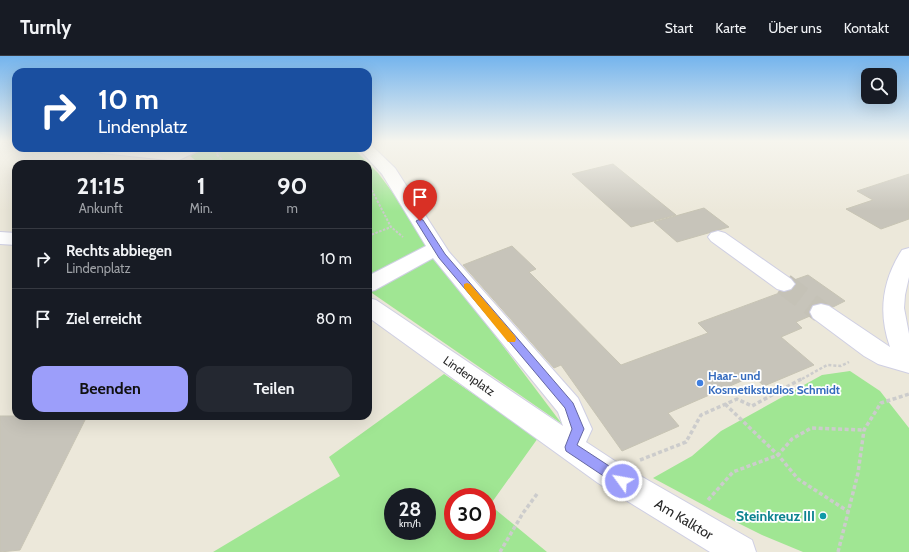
<!DOCTYPE html>
<html lang="de">
<meta charset="utf-8">
<style>
:root{--surface:#171b24;--page:#242831;--text:#f1f3f6;--muted:#9ea1a6;--line:#363941;--accent:#9c9efa}
body{margin:0;font-family:Cabin,sans-serif;background:var(--page);color:var(--text);height:100vh;display:flex;flex-direction:column;font-size:15px;white-space:nowrap}
*{box-sizing:border-box;margin:0}
p{font-size:13px;color:var(--muted)}
.icon{flex:none;width:22px;height:22px;fill:none;stroke:currentColor;stroke-width:2;stroke-linecap:round;stroke-linejoin:round}
.map{position:relative;flex:1;overflow:hidden}
.panel{position:absolute;left:12px;top:104px;width:360px;height:260px;display:flex;flex-direction:column;background:var(--surface);border-radius:12px;box-shadow:0 4px 16px #0002}
.panel>*{flex:none}
.guide{position:absolute;left:12px;top:12px;width:360px;height:84px;border-radius:12px;box-shadow:0 4px 16px #0002;background:#1a4fa0;color:#fff;overflow:hidden}
.tools{position:absolute;left:861px;top:12px;display:grid;gap:8px}
.tools a{display:grid;place-items:center;width:36px;height:36px;border-radius:8px;background:var(--surface);box-shadow:0 4px 16px #0002;font-size:20px}
.speed{position:absolute;left:384px;top:432px;display:flex;gap:8px;font-size:20px;font-weight:700;text-align:center}
.speed>*{display:grid;place-content:center;width:52px;height:52px;border-radius:50%;background:var(--surface);box-shadow:0 4px 16px #0002;line-height:1}
.speed small{font-size:10px;font-weight:400}
.speed .limit{border:6px solid #d22;background:#fff;color:#111}
.pin{position:absolute;display:grid;place-items:center;width:34px;height:34px;color:#fff;margin:-41px -17px;border-radius:50% 50% 50% 0;rotate:-45deg;box-shadow:0 0 4px #0007}
.pin .icon{rotate:45deg}
.me{position:absolute;width:44px;margin:-22px;rotate:302deg;stroke-linejoin:round;filter:drop-shadow(0 0 3px #0008)}
.turn{display:flex;align-items:center;gap:14px;height:84px;padding:0 20px;font-size:18px}
.turn .icon{width:52px;height:52px;stroke-width:2.5}
.turn b{display:block;font-size:28px;line-height:34px}
.eta{display:flex;justify-content:space-evenly;align-items:center;height:68px;text-align:center}
.eta b{font-size:24px;font-weight:700;line-height:28px}
.cta{display:flex;gap:8px;margin-top:auto;padding:8px 20px}
.cta a{flex:1;height:46px;border-radius:12px;background:var(--accent);color:#111;font-size:16px;font-weight:700;line-height:46px;text-align:center}
.cta a+a{background:var(--page);color:var(--text)}
ul{padding:0;list-style:none}
li{display:flex;align-items:center;gap:12px;height:60px;padding:0 20px;border-top:1px solid var(--line)}
li div{flex:1}
li b{display:block;font-size:15px}
li em{font-style:normal}
header{display:flex;align-items:center;gap:24px;box-sizing:border-box;height:56px;padding:0 20px;background:var(--surface);border-bottom:1px solid var(--line)}
header strong{font-size:19px}
nav{display:flex;gap:22px;margin-inline-start:auto;font-size:14px}
.map>svg:first-child{display:block}
.green{fill:#a0e693;fill-rule:evenodd}
.building{fill:#c7c4ba;stroke:#c7c4b4}
.lines{fill:none;stroke-linecap:round;stroke-linejoin:round}
.minor-tunnel{stroke:#c5c2b7;stroke-width:22;stroke-dasharray:22 11;stroke-linecap:butt}
.minor-casing{stroke:#cfcfe3;stroke-width:2}
.path-far2{stroke:#ccc;stroke-width:2;stroke-dasharray:2.5 1.5;stroke-linecap:butt}
.path-far1{stroke:#ccc;stroke-width:2.5;stroke-dasharray:3 2;stroke-linecap:butt}
.path{stroke:#ccc;stroke-width:3.5;stroke-dasharray:4 2.5;stroke-linecap:butt}
.minor{fill:#fff;fill-rule:evenodd}
.route{fill:#9c9efa;stroke:#6567a2}
.slow{fill:#f59e0b}
.shop-dot{fill:#3f7fe0;stroke:#fff;stroke-width:1.5}
.culture-dot{fill:#0f9aa8;stroke:#fff;stroke-width:1.5}
.labels{text-anchor:middle;stroke-width:3.5;stroke-linejoin:round;paint-order:stroke}
.street-label{font-size:12px;fill:#292929;stroke:#fff}
.shop-label{font-size:12px;font-weight:bold;fill:#366cbe;stroke:#fff;text-anchor:start}
.near-culture-label{font-size:14px;font-weight:bold;fill:#0d838f;stroke:#fff;text-anchor:end}
.near-street-label{font-size:14px;fill:#292929;stroke:#fff}
</style>
<header>
<strong>Turnly</strong>
<nav><a>Start</a><a>Karte</a><a>Über uns</a><a>Kontakt</a></nav>
</header>
<div class="map">
<svg width="909" height="496" viewBox="0 0 909 496">
<rect width="100%" height="100%" fill="#ece8da"/>
<g class="green">
<polygon points="206,92 353,92 378,117 432,189 368,222 368,108 200,108 190,100"/>
<polygon points="435,200 562,368 369,235"/>
<polygon points="850,315 880,335 909,372 909,496 803,496 762,479 722,459 653,422 692,400 721,375 822,319"/>
<path d="M444,318L538,382L490,449L547,496H213L340,420L329,401ZM393,441H427V475H393ZM453,441H487V475H453Z"/>
</g>
<g class="building">
<polygon points="613,108 676,159 631,171 572,118"/>
<polygon points="909,118 909,163 881,173 846,153 873,144 857,135"/>
<polygon points="704,152 729,171 677,186 654,166"/>
<polygon points="512,190 536,213 529,216 621,309 708,277 698,267 782,236 791,234 796,228 794,224 808,219 845,245 833,251 821,247 813,249 809,255 810,260 796,266 802,272 781,281 814,309 764,330 753,320 668,357 679,370 622,395 561,309 554,312 463,209"/>
<polygon points="0,360 87,360 20,494 0,496"/>
</g>
<g class="lines">
<polyline class="minor-tunnel" points="784,228 821,256"/>
<defs>
<g id="minor">
<polygon points="368,88 371,89 395,112 449,196 578,342 592,373 586,386 618,407 752,484 756,496 710,496 598,427 368,261 368,242 376,244 563,370 558,356 433,202 375,234 368,236 368,220 426,190 382,118 358,92 368,92"/>
<polygon points="94,92 145,92 175,95 181,92 201,92 198,95 177,105 102,97 97,95"/>
<polygon points="718,175 725,177 791,223 795,228 791,233 784,235 777,233 711,185 708,181 711,177"/>
<polygon points="0,176 16,177 16,189 0,188"/>
<path d="M909,192V221L905,239L904,252L909,278V317L878,308L864,300L813,262L810,256L813,250L821,248L829,250L890,291C878,257 882,225 902,194Z"/>
</g>
</defs>
<use href="#minor" class="minor-casing"/>
<g class="path-far2">
<polyline points="225,92 216,98 227,108"/>
<polyline points="339,92 345,96"/>
<polyline points="368,127 391,171 403,181"/>
<polyline points="368,180 391,171"/>
</g>
<polyline class="path-far1" points="802,323 827,309 841,310 849,306"/>
<g class="path">
<polyline points="725,348 778,399 798,423 849,456"/>
<polyline points="640,404 686,386 701,359 737,343 752,350 803,322"/>
<polyline points="708,444 733,416 778,399 792,383 811,372 864,374"/>
<polyline points="500,496 523,457 537,438"/>
<polyline points="838,496 858,417 864,374 881,347 909,338"/>
</g>
<use href="#minor" class="minor"/>
</g>
<linearGradient id="sky" x2="0" y2="1"><stop stop-color="#74b4ed"/><stop offset="0.55" stop-color="#f6f5ee"/><stop offset="1" stop-color="#f6f5ee" stop-opacity="0"/></linearGradient>
<rect width="909" height="155" fill="url(#sky)"/>
<polygon class="route" points="420,163 423,164 445,198 573,347 584,373 577,389 626,421 628,425 626,429 622,431 617,429 566,395 565,391 572,373 565,352 439,202 416,165"/>
<polygon class="slow" points="467,227 470,228 515,280 516,283 515,286 508,286 464,232 464,228"/>
<circle class="shop-dot" cx="700" cy="327" r="4"/>
<circle class="culture-dot" cx="823" cy="460" r="4"/>
<g class="labels">
<g class="street-label">
<text transform="translate(469 320) rotate(35)" y="4">Lindenplatz</text>
</g>
<g class="shop-label">
<text x="708" y="324">Haar- und<tspan x="708" dy="14">Kosmetikstudios Schmidt</tspan></text>
</g>
<g class="near-culture-label">
<text x="815" y="465">Steinkreuz III</text>
</g>
<g class="near-street-label">
<text transform="translate(684 463) rotate(31)" y="5">Am Kalktor</text>
</g>
</g>
</svg>
<div class="tools">
<a><svg class="icon" aria-label="search" viewBox="0 0 24 24"><circle cx="10" cy="10" r="6"/><path d="M15 15l6 6"/></svg></a>
</div>
<div class="speed"><div>28<small>km/h</small></div><div class="limit">30</div></div>
<div class="pin" style="left:420px;top:165px;background:#d93025"><svg class="icon" aria-label="arrive" viewBox="0 0 24 24"><path d="M6 21V4h12l-3 4 3 4H6"/></svg></div>
<svg class="me" style="left:622px;top:425px" viewBox="-20 -20 40 40"><circle r="17" fill="#9c9efa" stroke="#fff" stroke-width="3"/><path d="M0-11L8 9 0 5-8 9z" fill="#fff"/></svg>
<div class="guide">
<div class="turn"><svg class="icon" aria-label="right" viewBox="0 0 24 24"><path d="M7 20v-9h11M14 6l5 5-5 5"/></svg><div><b>10 m</b>Lindenplatz</div></div>
</div>
<section class="panel">
<div class="eta">
<div><b>21:15</b><p>Ankunft</p></div>
<div><b>1</b><p>Min.</p></div>
<div><b>90</b><p>m</p></div>
</div>
<ul>
<li><svg class="icon" aria-label="right" viewBox="0 0 24 24"><path d="M7 20v-9h11M14 6l5 5-5 5"/></svg><div><b>Rechts abbiegen</b><p>Lindenplatz</p></div><em>10 m</em></li>
<li><svg class="icon" aria-label="arrive" viewBox="0 0 24 24"><path d="M6 21V4h12l-3 4 3 4H6"/></svg><div><b>Ziel erreicht</b></div><em>80 m</em></li>
</ul>
<div class="cta"><a>Beenden</a><a>Teilen</a></div>
</section>
</div>
